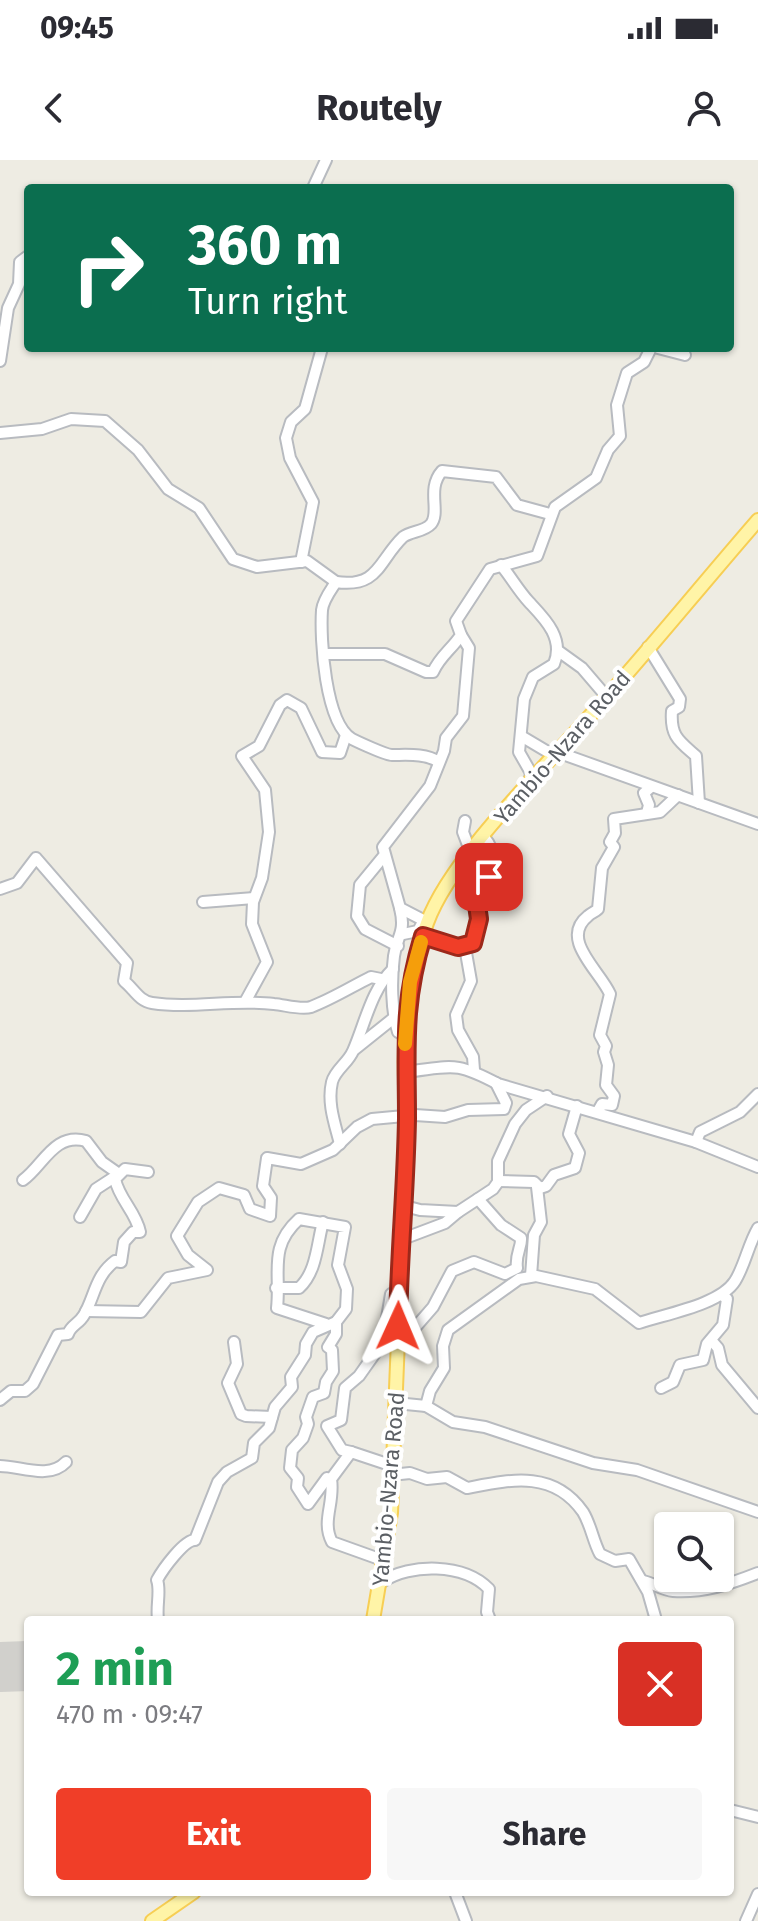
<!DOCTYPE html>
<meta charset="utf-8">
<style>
:root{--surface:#fff;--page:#f7f7f7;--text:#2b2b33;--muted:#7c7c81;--accent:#f03e28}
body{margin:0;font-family:"Fira Sans",sans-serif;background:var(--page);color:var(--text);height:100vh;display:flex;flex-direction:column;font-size:30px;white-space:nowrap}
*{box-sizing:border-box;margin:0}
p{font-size:26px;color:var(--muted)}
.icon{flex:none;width:44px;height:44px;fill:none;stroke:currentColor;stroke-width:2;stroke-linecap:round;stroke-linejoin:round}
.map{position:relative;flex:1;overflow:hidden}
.sheet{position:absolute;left:24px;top:1456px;width:710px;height:280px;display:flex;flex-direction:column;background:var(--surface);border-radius:8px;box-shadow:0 2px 6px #0004}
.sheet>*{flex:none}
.hud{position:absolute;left:24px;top:24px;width:710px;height:168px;border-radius:8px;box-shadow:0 2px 6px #0004;background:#0b6e4f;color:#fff;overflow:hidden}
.tools{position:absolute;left:654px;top:1352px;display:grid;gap:16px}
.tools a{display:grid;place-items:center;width:80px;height:80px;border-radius:8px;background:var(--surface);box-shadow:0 2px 6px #0004;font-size:40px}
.pin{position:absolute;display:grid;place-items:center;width:68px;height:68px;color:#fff;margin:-34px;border-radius:16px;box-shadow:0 4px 12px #0006}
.me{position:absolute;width:88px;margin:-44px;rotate:1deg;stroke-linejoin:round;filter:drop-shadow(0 0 6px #0008)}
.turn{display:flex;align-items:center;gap:28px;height:168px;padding:0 32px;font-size:36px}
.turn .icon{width:104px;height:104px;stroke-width:2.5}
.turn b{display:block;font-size:56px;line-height:68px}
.round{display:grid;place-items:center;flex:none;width:84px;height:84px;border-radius:8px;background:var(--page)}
.head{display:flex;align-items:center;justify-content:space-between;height:136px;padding:0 32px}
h1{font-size:48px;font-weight:700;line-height:60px;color:#1e9e55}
.cta{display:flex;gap:16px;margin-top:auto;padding:16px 32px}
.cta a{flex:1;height:92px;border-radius:8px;background:var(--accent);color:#fff;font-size:32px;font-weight:700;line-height:92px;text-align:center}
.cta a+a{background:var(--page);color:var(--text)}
.status{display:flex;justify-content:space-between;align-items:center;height:56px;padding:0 40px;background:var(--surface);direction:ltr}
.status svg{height:22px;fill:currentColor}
header{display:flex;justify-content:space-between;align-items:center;height:104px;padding:0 32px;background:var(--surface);font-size:36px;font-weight:700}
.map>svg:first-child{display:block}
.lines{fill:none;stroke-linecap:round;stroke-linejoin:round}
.runway{stroke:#d1d0cc;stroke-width:50}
.minor-casing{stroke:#b8bbc0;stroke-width:14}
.major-casing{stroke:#f7ce54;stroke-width:16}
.minor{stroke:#fff;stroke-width:10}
.major{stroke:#fff4a7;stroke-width:12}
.route-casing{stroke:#9c281a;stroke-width:20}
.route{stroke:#f03e28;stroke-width:14}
.slow{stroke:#f59e0b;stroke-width:14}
.labels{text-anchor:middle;stroke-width:8;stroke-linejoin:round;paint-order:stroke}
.street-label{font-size:22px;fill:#5b5f64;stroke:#fff}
</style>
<div class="status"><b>09:45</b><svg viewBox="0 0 49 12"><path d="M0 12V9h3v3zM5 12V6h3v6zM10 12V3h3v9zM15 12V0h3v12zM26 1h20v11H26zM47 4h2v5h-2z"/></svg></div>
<header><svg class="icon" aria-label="back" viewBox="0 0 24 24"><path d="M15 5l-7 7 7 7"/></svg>Routely<svg class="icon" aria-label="person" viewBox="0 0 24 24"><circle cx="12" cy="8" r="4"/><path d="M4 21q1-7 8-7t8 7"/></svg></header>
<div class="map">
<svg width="758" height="1761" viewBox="0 0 758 1761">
<rect width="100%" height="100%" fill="#eeece3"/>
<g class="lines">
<polyline class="runway" points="0,1507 28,1506"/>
<defs>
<g id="minor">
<polyline points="313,28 326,0"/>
<polyline points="658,188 685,195"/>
<polyline points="0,201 8,148 19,124 20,102 28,96"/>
<polyline points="0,273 42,269 71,259 105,261 138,290 168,329 199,348 233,399 257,407 307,401 336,422"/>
<polyline points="301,402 313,342 290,298 286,278 291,262 305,249 322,188"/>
<path d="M501,405C511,417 518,430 529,442C544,458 565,478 554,504L533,517L524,539L519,592L531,613L529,623"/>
<path d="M648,487L680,539L679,547L672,551C670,576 679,581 696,596L699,643"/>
<polyline points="557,490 582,508 606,536"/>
<path d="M324,494H385L426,512H433C440,496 452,489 461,475L456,461L490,409L537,396L555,347L596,318L608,290L620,276L617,245L627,213L644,202L651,188"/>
<polyline points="521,576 553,595"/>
<polyline points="557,592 758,664"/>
<path d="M439,602C425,593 407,595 392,595C386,595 358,582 352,579C325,563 320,479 322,450C323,440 331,430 336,422C379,428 378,401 403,377C411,371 424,372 431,364C441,352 426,329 442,311L496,317L517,345L550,354"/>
<polyline points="647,653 649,645 644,633 650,628"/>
<polyline points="465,661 463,672 471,693"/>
<polyline points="383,697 360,725 357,756 365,769 398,786"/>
<path d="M0,729L17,723L36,698L127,803L124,821C134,829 139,841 152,843C192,849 233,839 274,844C285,845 301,850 311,847C332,839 351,827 371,817L381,819"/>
<polyline points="203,742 254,738"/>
<path d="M400,748C406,773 397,775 394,796C391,819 391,850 398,872L405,876"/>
<polyline points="427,762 400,748 383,687 430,626 444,591 446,578 463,556 469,488 461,475"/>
<polyline points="403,774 418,771 424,760"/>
<polyline points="423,776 465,787"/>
<polyline points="245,842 267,802 252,764 253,742 262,718 269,672 265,630 242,596 259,586 280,545 287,540 301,548 322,592 340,593 346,575"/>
<polyline points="355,889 395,857"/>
<path d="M474,910L473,897L458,870L456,855L471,821L465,787L473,783C479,770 475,758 478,744C482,720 505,701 484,677"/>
<path d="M404,912C452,907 453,900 498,924L696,982L758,1007"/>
<path d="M598,951L602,944L612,945L614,936L606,925L608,905L604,892L606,886L600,875L610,834C600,811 559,779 588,756C591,753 595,752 598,749L602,708L614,687L610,682L615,673L614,659L660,652L678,635"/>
<polyline points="696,982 700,972 740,952 758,934"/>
<path d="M340,984C335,964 327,943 332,922C335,910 348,903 353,891C365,864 371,830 393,809"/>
<path d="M23,1020C43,1006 54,972 86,981L102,1002L119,1014L96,1029L80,1057"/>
<polyline points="498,1021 534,1022 540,1028 546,1026 554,1015 575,1008 579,993 569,974 577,946"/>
<polyline points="401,1045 420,1050 458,1052 493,1029 498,1022 498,1001 515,964 526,950 547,936"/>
<polyline points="400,1080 445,1063 458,1052"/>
<polyline points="531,1116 534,1075 541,1062 537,1027"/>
<path d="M276,1128H299C317,1112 317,1083 323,1062"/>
<polyline points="86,1151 141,1152 168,1118 207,1110 188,1095 177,1076 198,1042 219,1028 244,1035 250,1049 270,1056 271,1038 263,1026 267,998 301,1004 333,990 357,967 372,959 415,955 445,957 468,950 504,949 506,943 496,923"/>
<path d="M398,1166L413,1170L433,1147L452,1111L474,1102L505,1114L517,1108C515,1094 522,1087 521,1078L501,1065L478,1039"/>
<polyline points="711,1180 718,1188 722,1205 758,1248"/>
<polyline points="234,1182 237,1204 228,1223 241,1254 246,1256 272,1257"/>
<polyline points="661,1228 673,1222 680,1205 703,1200 707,1184 723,1165 727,1139 722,1135"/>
<path d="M0,1240L11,1231H25L33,1224L58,1175L68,1174C71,1165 79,1164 84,1155C95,1136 95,1116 115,1101L121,1102L124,1082L133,1072H140C136,1052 119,1039 115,1019L125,1009L148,1012"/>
<polyline points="396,1243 426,1246 453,1262 485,1267 593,1303 637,1310 758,1352"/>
<path d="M426,1246L430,1231L444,1208L443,1186L448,1170L519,1119L536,1116L595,1129L639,1163C665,1154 720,1145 735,1121C745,1105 748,1085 758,1068"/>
<polyline points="351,1292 342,1290 327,1266 341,1260 345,1228 359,1216 383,1182 391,1134 399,1135"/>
<path d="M0,1306C20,1306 49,1320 66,1302"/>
<path d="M391,1315L410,1313L427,1319L447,1317L467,1328C509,1320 553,1309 583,1352C591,1365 593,1381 600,1394L615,1401L629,1399L648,1432L656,1460"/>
<polyline points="331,1319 327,1318 308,1344 297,1327 298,1318 290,1308 292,1290 303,1278 308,1264 306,1257 313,1237 324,1233 326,1222 333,1211 332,1190 328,1187 336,1174 336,1162"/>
<path d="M385,1401L332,1382C321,1361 335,1343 331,1319L351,1292L390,1305"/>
<path d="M643,1421C653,1423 662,1430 673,1431C704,1433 730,1424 758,1413"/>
<path d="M382,1422C410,1403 464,1403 489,1429L487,1452L490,1460"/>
<path d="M158,1460C156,1445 161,1431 157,1420C163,1409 184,1380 195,1380L218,1322L227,1312L252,1298L254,1283L269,1268L275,1247L292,1227L291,1217L305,1195L306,1184L313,1172L336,1162L346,1149L347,1129L338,1105L345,1067L299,1059C268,1087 281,1112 277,1148L326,1164"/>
<polyline points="730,1650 758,1657"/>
<polyline points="455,1732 466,1761"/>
<polyline points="746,1761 758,1734"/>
</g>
<g id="major">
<path d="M373,1460L391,1353L407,955C402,891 404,825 427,763C447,708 518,634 559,590C628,516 692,436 758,360"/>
<polyline points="152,1761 194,1732"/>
</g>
</defs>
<use href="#minor" class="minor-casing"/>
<use href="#major" class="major-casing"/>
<use href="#minor" class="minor"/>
<use href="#major" class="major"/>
</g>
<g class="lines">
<defs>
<path id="route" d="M398,1166C399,1096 406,1027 407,958C407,889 402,845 423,776L458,787L473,783L479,759L477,745L489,717"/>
</defs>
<use href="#route" class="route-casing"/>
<use href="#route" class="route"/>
<polyline class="slow" points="405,884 410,822 421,782"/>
</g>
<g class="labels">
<g class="street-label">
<text transform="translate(562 587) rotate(-49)" y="8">Yambio-Nzara Road</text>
<text transform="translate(388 1329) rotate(-85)" y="8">Yambio-Nzara Road</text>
</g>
</g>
</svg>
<div class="tools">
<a><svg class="icon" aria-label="search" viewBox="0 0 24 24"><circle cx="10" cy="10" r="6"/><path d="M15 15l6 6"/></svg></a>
</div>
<div class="pin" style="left:489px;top:717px;background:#d93025"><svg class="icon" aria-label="arrive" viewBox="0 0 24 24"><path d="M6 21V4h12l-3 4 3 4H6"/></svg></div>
<svg class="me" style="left:398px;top:1166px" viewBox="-20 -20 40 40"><path d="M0-17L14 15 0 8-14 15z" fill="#f03e28" stroke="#fff" stroke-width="4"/></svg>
<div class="hud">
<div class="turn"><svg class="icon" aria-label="right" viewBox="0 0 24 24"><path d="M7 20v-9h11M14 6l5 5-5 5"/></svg><div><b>360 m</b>Turn right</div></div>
</div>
<section class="sheet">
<div class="head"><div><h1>2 min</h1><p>470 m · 09:47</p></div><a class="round" style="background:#d93025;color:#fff"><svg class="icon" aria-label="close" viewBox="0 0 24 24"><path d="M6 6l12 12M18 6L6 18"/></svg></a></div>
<div class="cta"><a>Exit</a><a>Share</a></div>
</section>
</div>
